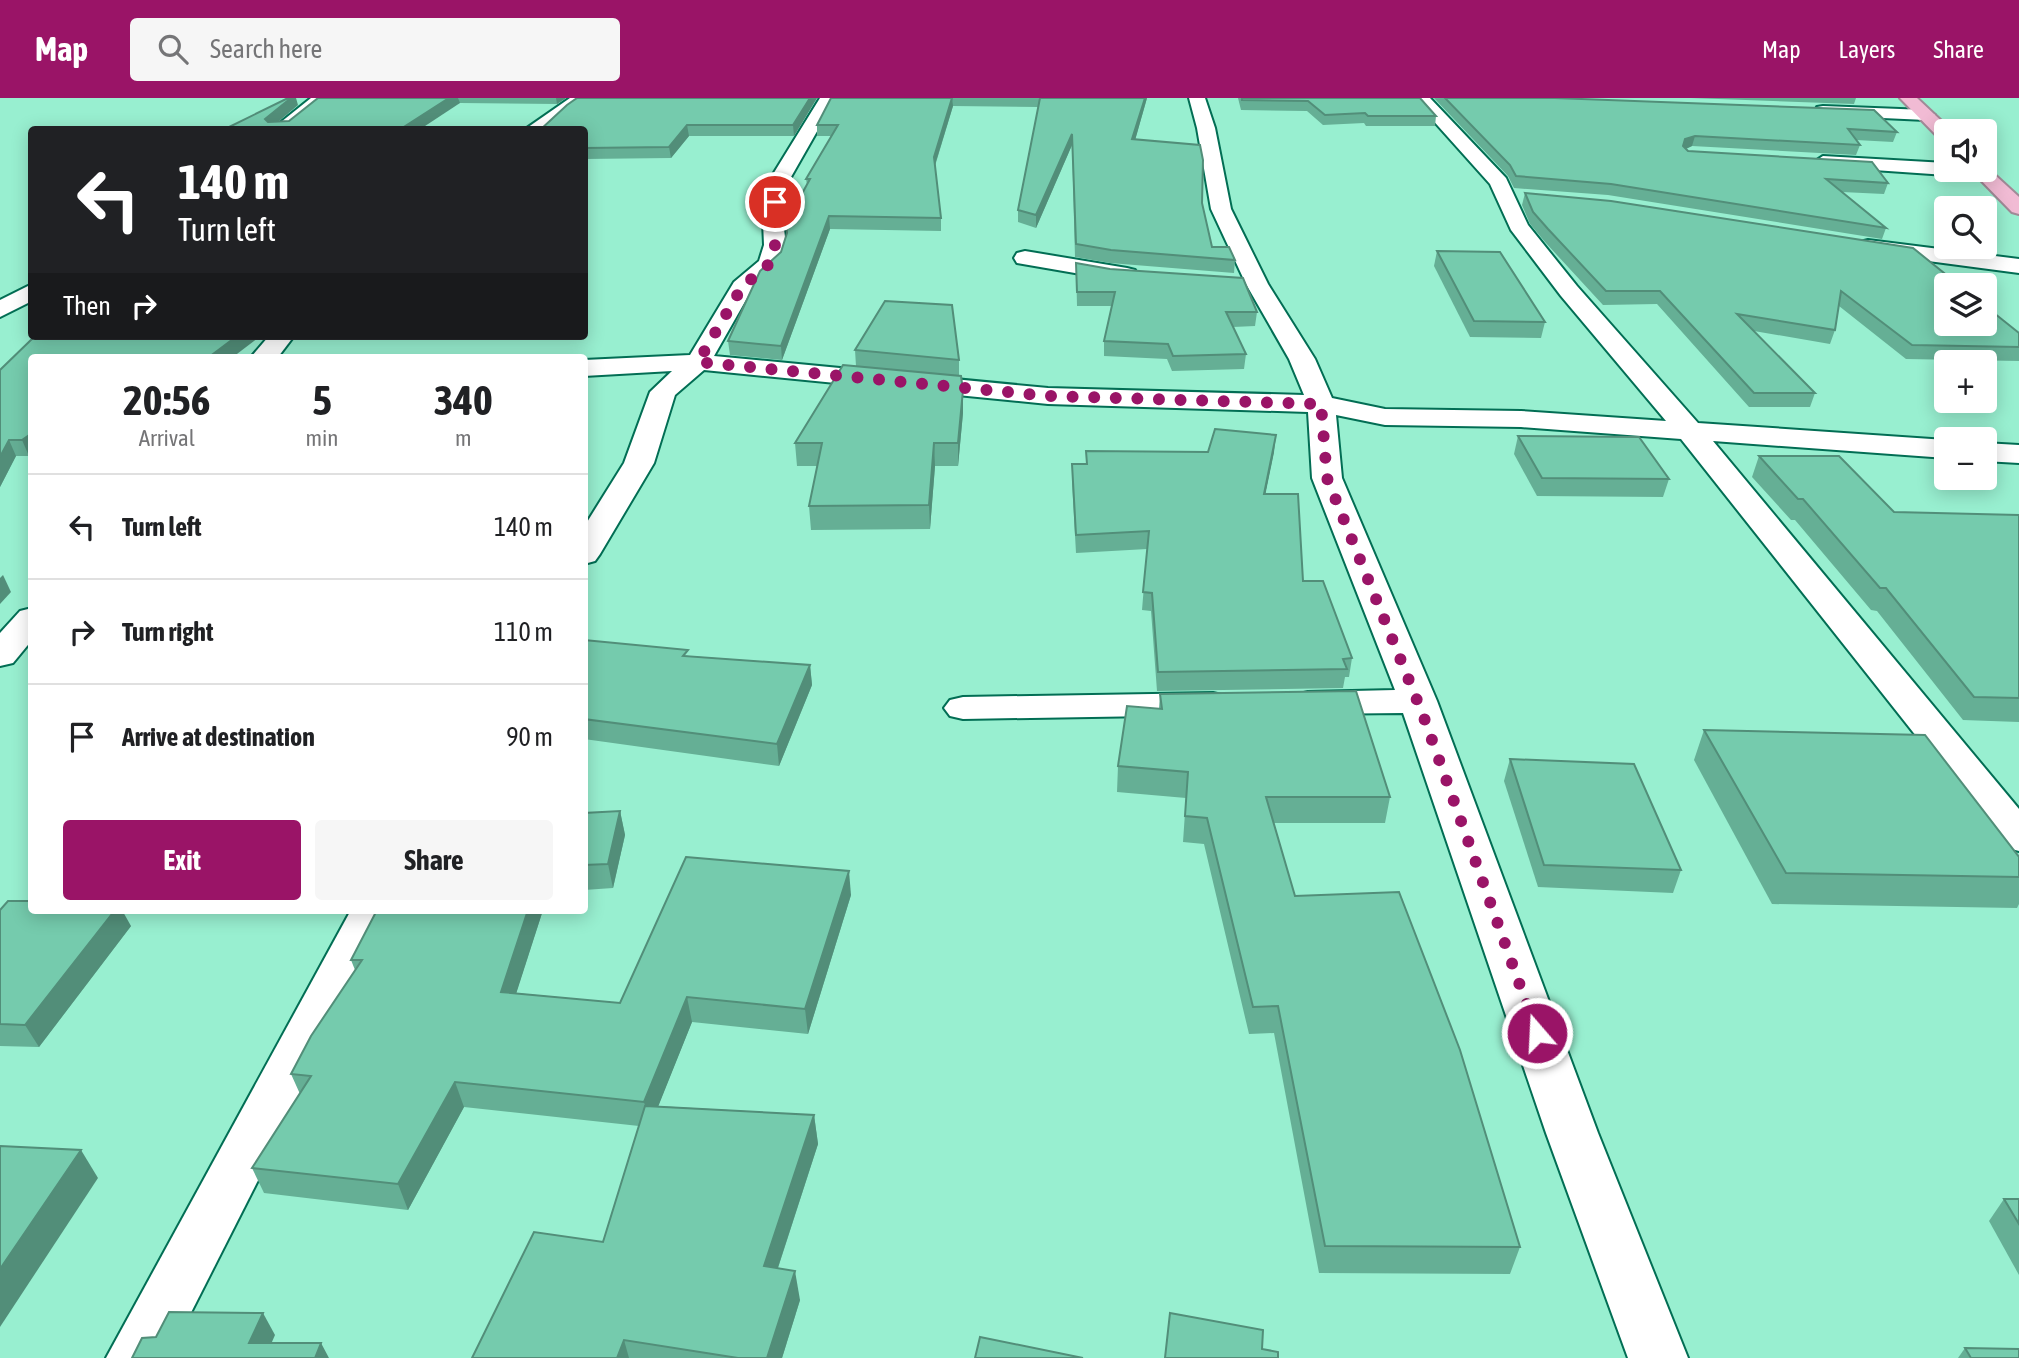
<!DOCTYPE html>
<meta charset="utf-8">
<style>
:root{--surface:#fff;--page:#f6f6f6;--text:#202124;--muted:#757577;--line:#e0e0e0;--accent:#9a1467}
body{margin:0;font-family:"Asap Condensed",sans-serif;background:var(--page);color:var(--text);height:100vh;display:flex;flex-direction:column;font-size:26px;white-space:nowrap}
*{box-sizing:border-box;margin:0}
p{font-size:23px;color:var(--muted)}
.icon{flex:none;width:38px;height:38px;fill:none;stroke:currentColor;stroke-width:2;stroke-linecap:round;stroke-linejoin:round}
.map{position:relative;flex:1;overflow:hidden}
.panel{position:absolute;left:28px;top:256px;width:560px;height:560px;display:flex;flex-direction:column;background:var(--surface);border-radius:7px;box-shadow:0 4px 18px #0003}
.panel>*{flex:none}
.top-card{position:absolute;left:28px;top:28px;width:560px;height:214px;border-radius:7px;box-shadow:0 4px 18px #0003;background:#202124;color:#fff;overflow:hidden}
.controls{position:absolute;left:1934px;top:21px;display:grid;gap:14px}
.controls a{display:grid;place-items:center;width:63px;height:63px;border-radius:7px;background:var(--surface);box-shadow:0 4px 18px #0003;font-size:35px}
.pin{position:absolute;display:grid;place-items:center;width:60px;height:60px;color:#fff;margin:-30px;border:4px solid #fff;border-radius:50%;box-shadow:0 2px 7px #0007}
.me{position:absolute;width:77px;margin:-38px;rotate:341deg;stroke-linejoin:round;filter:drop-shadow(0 0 5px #0008)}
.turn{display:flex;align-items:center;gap:24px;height:147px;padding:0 35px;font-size:32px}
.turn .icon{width:91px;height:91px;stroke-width:2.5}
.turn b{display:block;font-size:49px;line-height:60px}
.then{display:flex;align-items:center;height:66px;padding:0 35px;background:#0003;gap:14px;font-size:26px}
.eta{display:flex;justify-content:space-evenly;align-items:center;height:119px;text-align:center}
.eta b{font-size:42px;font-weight:700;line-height:49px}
.cta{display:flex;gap:14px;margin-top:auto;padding:14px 35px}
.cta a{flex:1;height:80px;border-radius:7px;background:var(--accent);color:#fff;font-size:28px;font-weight:700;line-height:80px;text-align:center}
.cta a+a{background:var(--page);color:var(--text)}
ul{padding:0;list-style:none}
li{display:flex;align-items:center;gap:21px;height:105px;padding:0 35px;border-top:2px solid var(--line)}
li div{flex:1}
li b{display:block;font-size:26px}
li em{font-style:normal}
header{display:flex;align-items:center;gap:42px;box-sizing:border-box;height:98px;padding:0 35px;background:var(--accent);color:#fff}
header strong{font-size:33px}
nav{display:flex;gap:38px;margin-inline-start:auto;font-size:24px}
.search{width:490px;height:63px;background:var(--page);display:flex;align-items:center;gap:18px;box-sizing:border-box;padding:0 24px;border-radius:7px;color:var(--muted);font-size:26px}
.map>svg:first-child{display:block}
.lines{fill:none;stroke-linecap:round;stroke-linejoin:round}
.street-casing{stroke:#026e54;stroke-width:4}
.highway-casing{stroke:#a08a97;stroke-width:4}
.street{fill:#fff;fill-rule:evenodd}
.highway{fill:#f1bbd4;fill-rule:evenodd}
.wall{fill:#65af95}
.shaded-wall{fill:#528e79}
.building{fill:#75cbad;stroke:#528e79;stroke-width:2}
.route{stroke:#9a1467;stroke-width:12;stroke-dasharray:0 21.6}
</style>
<header>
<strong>Map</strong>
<div class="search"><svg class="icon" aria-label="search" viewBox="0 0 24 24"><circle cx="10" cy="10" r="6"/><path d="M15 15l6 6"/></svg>Search here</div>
<nav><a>Map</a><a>Layers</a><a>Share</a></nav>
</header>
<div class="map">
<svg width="2019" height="1260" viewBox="0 0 2019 1260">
<rect width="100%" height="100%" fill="#98efd0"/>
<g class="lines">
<defs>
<g id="street">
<polygon points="311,0 331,0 290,32 271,32"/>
<polygon points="570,0 589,0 545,32 524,32"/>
<polygon points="820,0 836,0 787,86 783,123 786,147 780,166 751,193 714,258 1048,290 1304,297 1289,261 1246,186 1211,111 1197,30 1189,0 1205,0 1215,30 1231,111 1268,186 1315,261 1332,300 1385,311 1521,313 1666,323 1561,198 1511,132 1490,86 1413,0 1430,0 1506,80 1528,127 1577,188 1698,325 1946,342 1946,360 1713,343 2019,711 2019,753 2004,749 1681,341 1521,329 1385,327 1336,317 1342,380 1437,603 1598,1035 1688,1260 1628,1260 1546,1035 1403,615 1308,616 1295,613 1289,605 1295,597 1308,594 1395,592 1312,380 1308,314 1048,306 704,272 675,297 654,365 600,456 595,463 584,466 584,429 624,365 650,294 672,273 584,278 584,262 690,257 734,184 759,163 764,147 763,123 767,86"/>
<polygon points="1823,8 1926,12 1935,17 1926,22 1817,17 1815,13 1817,9"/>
<polygon points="1823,58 1946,65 1946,72 1955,72 1946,77 1816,68 1814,64"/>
<polygon points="1868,142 2019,161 2019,175 1860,154 1857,149 1860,144"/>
<polygon points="1025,153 1127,170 1135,172 1138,177 1135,182 1127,184 1017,165 1014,160 1017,155"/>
<polygon points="32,186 32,203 0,219 0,202"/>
<polygon points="269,238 294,238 278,259 251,259"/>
<polygon points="1984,345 2019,347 2019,365 1984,363"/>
<polygon points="32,510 32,542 13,565 0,568 0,535 20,513"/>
<polygon points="1213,595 1226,598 1232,606 1226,614 1213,617 963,621 950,618 944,610 950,602 963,599"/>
<polygon points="351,812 395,812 168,1260 106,1260"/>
</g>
<g id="highway">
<polygon points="1900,0 1917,0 1952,33 1946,33 1946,42 1940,41"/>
<polygon points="1984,67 2019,99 2019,116 2012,114 1971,72 1984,72"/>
</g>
</defs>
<use href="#street" class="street-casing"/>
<use href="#highway" class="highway-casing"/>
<use href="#street" class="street"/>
<use href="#highway" class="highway"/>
</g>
<g class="wall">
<polygon points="318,0 566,0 557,6 460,5 223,32 298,7 278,24 289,23"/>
<polygon points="817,0 794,38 689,38 671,60 584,61 584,32"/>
<polygon points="831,0 1147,0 1135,42 1202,105 1212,149 1235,162 1234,175 1110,165 1075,159 1072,47 1036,130 1018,124 1018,112 1038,9 953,8 935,68 941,120 941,133 830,131 782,262 730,257 728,243 781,154 807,87 806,81 831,38 817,38 817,27"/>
<polygon points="1238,0 1420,0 1436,18 1435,28 1366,28 1364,25 1323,27 1307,13 1241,12"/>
<polygon points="1434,0 1555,0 1897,34 1893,44 1856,42 1860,47 1856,57 1692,48 1686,51 1688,53 1888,85 1884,96 1842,94 1886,130 1882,141 1608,97 1514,90 1508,78"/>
<polygon points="1691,0 1856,0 1854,6"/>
<polygon points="1525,95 2019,235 2019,263 1906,261 1839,208 1835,232 1830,246 1754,233 1815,295 1810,309 1749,309 1657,206 1603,207 1545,144 1530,126 1522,107"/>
<polygon points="1437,153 1545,224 1541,240 1470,239 1434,168"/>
<polygon points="1076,165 1257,214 1255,228 1233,229 1246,256 1244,271 1172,273 1167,261 1104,258 1104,243 1112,208 1077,208"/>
<polygon points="35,238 257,238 258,240 32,259 29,358 16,358 0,389 0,272"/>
<polygon points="855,252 959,262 959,278 963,315 958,368 935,368 930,431 811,432 809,408 817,368 797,368 795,345 856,268"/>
<polygon points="1518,338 1669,381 1663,399 1537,398 1514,356"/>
<polygon points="1086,353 1274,354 1265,396 1303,483 1352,560 1349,579 1345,579 1343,590 1157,593 1151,513 1142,512 1147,451 1076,455 1072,383 1072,366 1086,366"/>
<polygon points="1759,358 1894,414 2019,417 2019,624 1963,622 1877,513 1871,512 1795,422 1791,422 1752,379"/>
<polygon points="584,542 689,558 810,567 812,587 779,668 584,641"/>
<polygon points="1160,596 1390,699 1385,725 1274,725 1295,798 1520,1149 1510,1176 1319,1175 1274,935 1249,936 1204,746 1183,744 1186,700 1117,694 1118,668 1159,611"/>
<polygon points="1704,632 2019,759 2019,806 2017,810 1772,806 1694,662"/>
<polygon points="1510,661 1681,772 1673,795 1538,789 1504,683"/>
<polygon points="620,713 625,737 613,790 584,792 584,715"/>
<polygon points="851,797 808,936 692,924 658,1008 814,1017 818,1046 778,1170 800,1202 782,1260 472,1260 603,1144 639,1028 464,1009 408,1112 264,1095 252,1070 300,996 291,976 355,872 351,862 543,812 516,895 620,905"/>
<polygon points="0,812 131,828 39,949 0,948"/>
<polygon points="2004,1101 2019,1101 2019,1177 1989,1123"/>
<polygon points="1965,1250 2019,1260 1958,1260"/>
</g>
<g class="shaded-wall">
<polygon points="291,0 296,0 298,7 268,32 265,21"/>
<polygon points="449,0 458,0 460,5 419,32 399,32"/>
<polygon points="556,0 566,0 557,6"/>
<polygon points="810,0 817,0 794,38 793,27"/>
<polygon points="952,0 953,8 934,70 934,59"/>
<polygon points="1145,0 1147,0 1132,53 1132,41"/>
<polygon points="687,27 689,38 671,60 669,49"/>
<polygon points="1072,36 1072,47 1036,130 1036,117"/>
<polygon points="1695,38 1692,48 1683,52 1685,41"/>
<polygon points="829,118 830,131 782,262 781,248"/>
<polygon points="237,238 257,238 258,240 233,259 209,259"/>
<polygon points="963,292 963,315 958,368 958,345"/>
<polygon points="32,335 32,356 29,358 22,342"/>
<polygon points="1276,337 1274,354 1262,413 1264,396"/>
<polygon points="9,342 16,358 0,389 0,359"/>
<polygon points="934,345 935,368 930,431 929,407"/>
<polygon points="3,477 11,494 0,506 0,480"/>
<polygon points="810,567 812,587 779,668 777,646"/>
<polygon points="620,713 625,737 613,790 608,766"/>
<polygon points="849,773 851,797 808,936 805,911"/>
<polygon points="115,812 122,812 131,828 39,949 25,927"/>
<polygon points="528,812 543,812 509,918 501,894"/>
<polygon points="687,899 692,924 650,1029 644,1004"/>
<polygon points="455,984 464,1009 408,1112 398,1086"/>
<polygon points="814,1017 818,1046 769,1197 764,1168"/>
<polygon points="81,1052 98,1080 0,1229 0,1171"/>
<polygon points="795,1173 800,1202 782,1260 767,1260"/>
<polygon points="263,1215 275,1237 265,1260 249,1245"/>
<polygon points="624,1242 629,1260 617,1260"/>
<polygon points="321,1245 329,1260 315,1260"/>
</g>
<g class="building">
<polygon points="288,0 291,0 265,21 268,24 289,23 318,0 449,0 399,32 223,32"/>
<polygon points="577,0 810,0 793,27 687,27 669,49 584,50 584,32 540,32 567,7"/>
<polygon points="831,0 952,0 934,59 941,120 829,118 781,248 728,243 760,173 781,154 787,135 786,125 810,81 806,81 838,27 817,27"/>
<polygon points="1040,0 1145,0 1132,41 1200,47 1203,62 1202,105 1212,149 1229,149 1235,162 1111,152 1076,146 1072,36 1036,117 1018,112"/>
<polygon points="1242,0 1420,0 1436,18 1368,18 1365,15 1325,17 1308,3 1242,2"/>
<polygon points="1445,0 1555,0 1874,12 1897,34 1848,31 1860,47 1695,38 1685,41 1683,48 1688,53 1872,64 1888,85 1826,81 1886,130 1611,86 1516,78 1510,67"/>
<polygon points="1525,95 1611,103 1913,150 1959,187 1946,187 1946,226 1984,226 1984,207 2019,235 2019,249 1912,247 1841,193 1835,232 1737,216 1815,295 1754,295 1660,193 1606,193 1548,131 1533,114"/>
<polygon points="1437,153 1500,154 1545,224 1474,223"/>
<polygon points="1076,165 1110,171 1243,180 1257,214 1226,214 1246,256 1173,258 1168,246 1104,243 1115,194 1077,194"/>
<polygon points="885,203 952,207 959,262 855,252"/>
<polygon points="35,238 237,238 209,259 32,259 32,335 22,342 9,342 0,359 0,272"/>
<polygon points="843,267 961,278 963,292 958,345 934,345 929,407 809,408 822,345 795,345"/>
<polygon points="1215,331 1276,337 1264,396 1298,396 1303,483 1323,483 1352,560 1343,561 1347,571 1158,574 1152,495 1143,494 1149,433 1076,437 1072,366 1087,366 1086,353 1208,354"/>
<polygon points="1518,338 1639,339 1669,381 1542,380"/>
<polygon points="1759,358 1839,358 1894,414 2019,417 2019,600 1974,599 1886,490 1880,490 1803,401 1798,401"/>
<polygon points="584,542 688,552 683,558 810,567 777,646 584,621"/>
<polygon points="1356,593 1390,699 1266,699 1295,798 1399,794 1460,952 1520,1149 1325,1148 1278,908 1253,909 1207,720 1185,718 1188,674 1118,668 1127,608 1162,611 1160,596"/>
<polygon points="1704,632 1925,637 2019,759 2019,779 1786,775"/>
<polygon points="1510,661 1634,666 1681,772 1544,767"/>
<polygon points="620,713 608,766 584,767 584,715"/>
<polygon points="686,759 849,773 805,911 687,899 644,1004 455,984 398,1086 252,1070 311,978 291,976 311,938 362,862 351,862 377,812 528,812 501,894 620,905"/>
<polygon points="8,803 32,803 32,812 115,812 25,927 0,926 0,812"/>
<polygon points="645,1008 814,1017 764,1168 795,1173 767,1260 738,1260 624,1242 617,1260 472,1260 534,1134 603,1144"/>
<polygon points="0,1048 81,1052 0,1171"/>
<polygon points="2004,1101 2019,1101 2019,1126"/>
<polygon points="169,1214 263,1215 249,1245 321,1245 315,1260 132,1260 142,1240 156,1239"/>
<polygon points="1170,1215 1263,1232 1262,1251 1278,1254 1278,1260 1165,1260"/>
<polygon points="980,1239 1083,1260 975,1260"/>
<polygon points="1965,1250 2019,1251 2019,1260 1971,1260"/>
</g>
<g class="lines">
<polyline class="route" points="775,104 775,147 769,166 742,189 698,264 1048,298 1321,306 1327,380 1423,617 1537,935"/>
</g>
</svg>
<div class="controls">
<a><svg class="icon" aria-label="sound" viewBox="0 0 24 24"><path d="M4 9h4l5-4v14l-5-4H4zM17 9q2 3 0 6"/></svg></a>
<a><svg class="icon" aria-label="search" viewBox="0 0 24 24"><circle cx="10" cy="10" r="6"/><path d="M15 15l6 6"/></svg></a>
<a><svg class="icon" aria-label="layers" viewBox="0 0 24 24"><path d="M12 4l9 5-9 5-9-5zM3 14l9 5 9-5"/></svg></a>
<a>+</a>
<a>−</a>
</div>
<div class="pin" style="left:775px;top:104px;background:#d93025"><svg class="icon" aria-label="arrive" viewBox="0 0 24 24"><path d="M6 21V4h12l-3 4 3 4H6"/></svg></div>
<svg class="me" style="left:1537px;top:935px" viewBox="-20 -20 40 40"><circle r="17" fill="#9a1467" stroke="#fff" stroke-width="3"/><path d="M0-11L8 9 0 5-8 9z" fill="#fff"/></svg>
<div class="top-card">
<div class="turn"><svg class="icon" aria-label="left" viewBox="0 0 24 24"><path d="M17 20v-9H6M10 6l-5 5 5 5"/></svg><div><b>140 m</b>Turn left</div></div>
<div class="then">Then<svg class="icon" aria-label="right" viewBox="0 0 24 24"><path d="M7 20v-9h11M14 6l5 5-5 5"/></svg></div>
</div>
<section class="panel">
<div class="eta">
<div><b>20:56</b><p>Arrival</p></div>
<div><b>5</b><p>min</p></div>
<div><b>340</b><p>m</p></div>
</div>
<ul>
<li><svg class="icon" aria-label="left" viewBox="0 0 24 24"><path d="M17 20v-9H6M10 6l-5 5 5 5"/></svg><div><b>Turn left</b></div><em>140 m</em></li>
<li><svg class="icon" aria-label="right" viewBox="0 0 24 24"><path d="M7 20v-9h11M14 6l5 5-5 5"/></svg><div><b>Turn right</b></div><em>110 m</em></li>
<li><svg class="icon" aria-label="arrive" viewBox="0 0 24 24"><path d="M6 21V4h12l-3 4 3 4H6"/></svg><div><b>Arrive at destination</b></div><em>90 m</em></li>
</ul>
<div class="cta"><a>Exit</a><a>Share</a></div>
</section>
</div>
